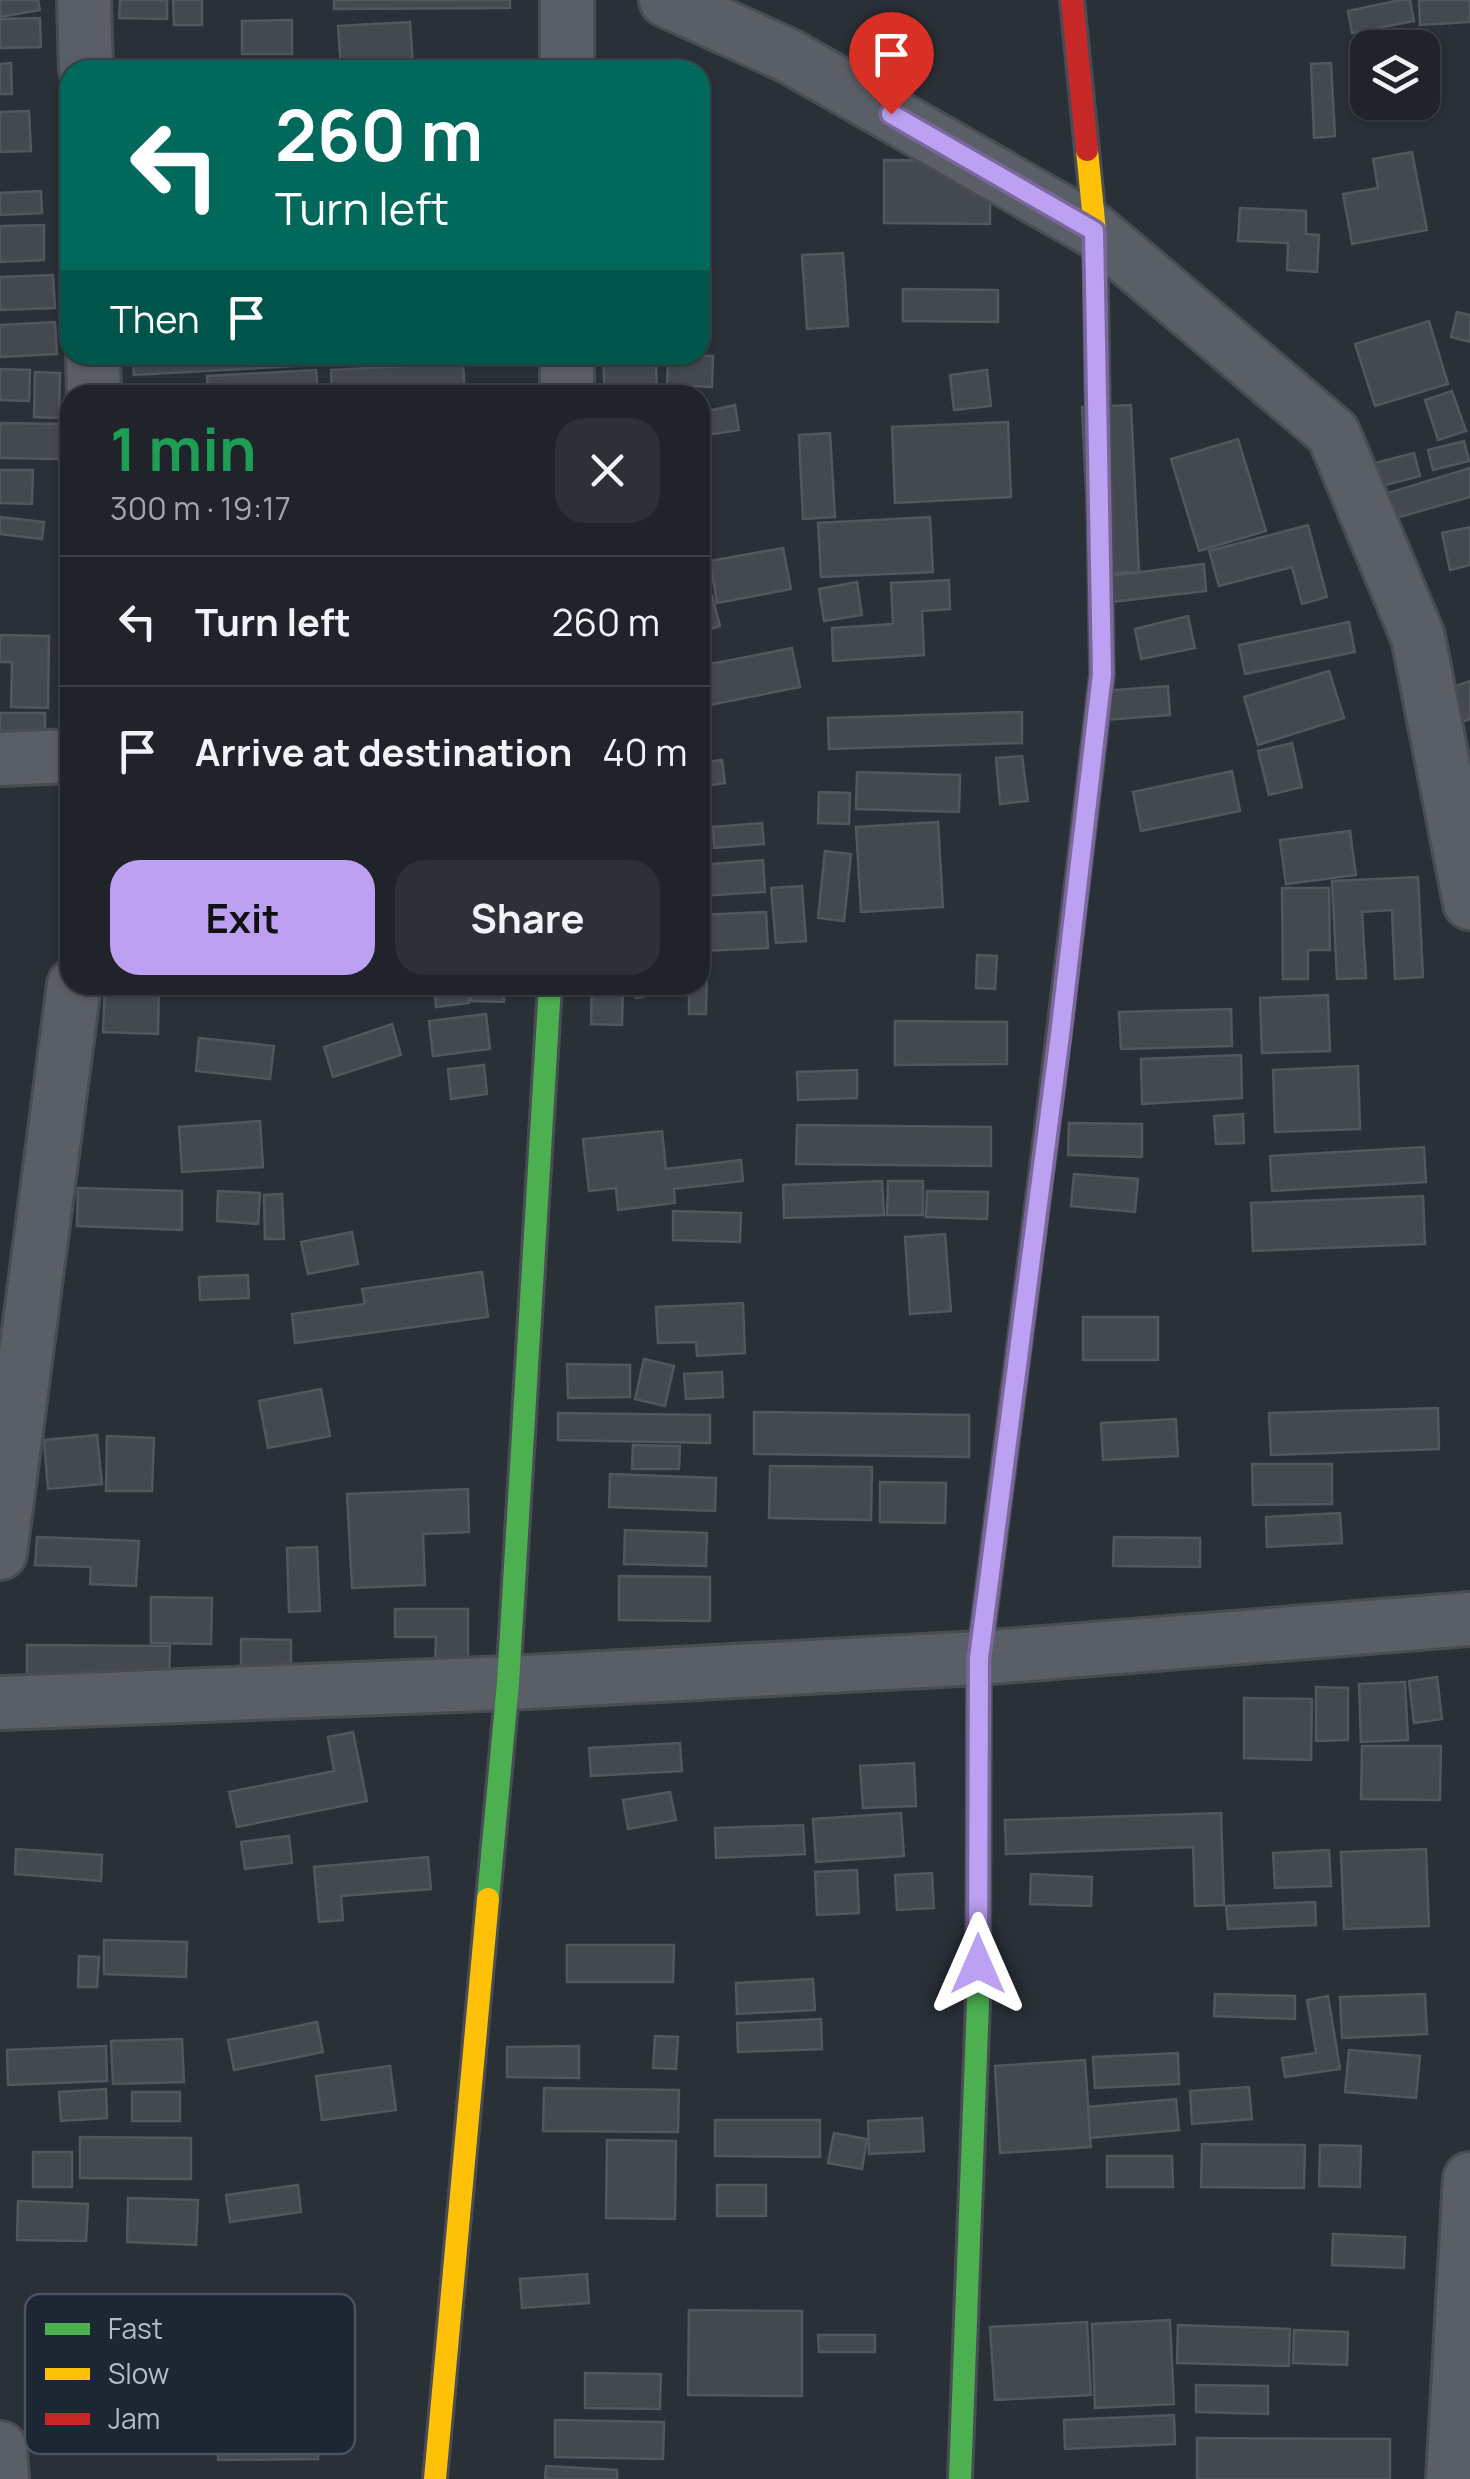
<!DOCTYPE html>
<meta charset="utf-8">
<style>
:root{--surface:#20242a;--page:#2d3036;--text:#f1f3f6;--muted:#a2a4a8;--line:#3d4147;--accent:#bca0f2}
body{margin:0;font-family:Manrope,sans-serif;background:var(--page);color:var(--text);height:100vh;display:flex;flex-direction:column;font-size:38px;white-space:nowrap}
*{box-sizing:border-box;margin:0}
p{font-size:32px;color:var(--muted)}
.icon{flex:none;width:55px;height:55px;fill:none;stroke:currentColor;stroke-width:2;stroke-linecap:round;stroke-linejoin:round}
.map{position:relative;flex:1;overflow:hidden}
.details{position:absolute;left:60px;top:385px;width:650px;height:610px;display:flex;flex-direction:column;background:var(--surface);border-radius:30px;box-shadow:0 2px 8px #0004,0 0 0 2px var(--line)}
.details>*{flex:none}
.hud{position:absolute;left:60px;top:60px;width:650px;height:305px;border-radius:30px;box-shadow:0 2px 8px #0004,0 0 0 2px var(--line);background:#00695c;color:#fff;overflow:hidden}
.controls{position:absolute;left:1350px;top:30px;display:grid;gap:20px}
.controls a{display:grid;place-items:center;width:90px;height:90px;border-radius:20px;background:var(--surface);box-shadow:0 2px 8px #0004,0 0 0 2px var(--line);font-size:50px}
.pin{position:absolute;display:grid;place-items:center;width:85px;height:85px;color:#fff;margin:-102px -42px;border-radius:50% 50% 50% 0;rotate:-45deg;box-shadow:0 0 10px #0007}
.pin .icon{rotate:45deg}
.me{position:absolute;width:110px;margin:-55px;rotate:0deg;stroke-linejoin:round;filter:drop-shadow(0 0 8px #0008)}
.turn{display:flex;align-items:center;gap:35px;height:210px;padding:0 50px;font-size:45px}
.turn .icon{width:130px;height:130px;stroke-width:2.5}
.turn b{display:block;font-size:70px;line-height:85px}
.then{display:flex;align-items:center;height:95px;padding:0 50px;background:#0003;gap:20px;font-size:38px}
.round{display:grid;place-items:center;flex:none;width:105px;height:105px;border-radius:30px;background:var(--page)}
.summary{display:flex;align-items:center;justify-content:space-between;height:170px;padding:0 50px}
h1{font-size:60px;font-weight:700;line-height:75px;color:#1e9e55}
.cta{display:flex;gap:20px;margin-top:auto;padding:20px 50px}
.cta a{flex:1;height:115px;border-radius:30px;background:var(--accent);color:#111;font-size:40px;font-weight:700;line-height:115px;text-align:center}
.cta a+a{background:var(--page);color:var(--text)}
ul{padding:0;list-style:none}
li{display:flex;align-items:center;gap:30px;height:130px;padding:0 50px;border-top:2px solid var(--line)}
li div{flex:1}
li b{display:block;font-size:38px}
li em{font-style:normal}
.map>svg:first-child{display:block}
.building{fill:#444950;stroke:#52575f;stroke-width:2.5}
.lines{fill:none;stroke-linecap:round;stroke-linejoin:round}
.street-casing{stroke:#484c53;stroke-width:58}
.fast-casing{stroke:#484c53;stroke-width:28}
.slow-casing{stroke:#484c53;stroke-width:28}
.jam-casing{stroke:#484c53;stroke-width:28}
.street{stroke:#5a5e66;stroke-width:52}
.fast{stroke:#4caf50;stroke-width:22}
.slow{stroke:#ffc107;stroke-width:22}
.jam{stroke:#c62828;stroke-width:22}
.route-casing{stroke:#7a689d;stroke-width:25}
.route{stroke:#bca0f2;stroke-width:18}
.key{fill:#1d2633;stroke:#4a5360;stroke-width:2.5}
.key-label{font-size:28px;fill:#b4bcc9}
</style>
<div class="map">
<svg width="1470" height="2479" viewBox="0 0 1470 2479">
<rect width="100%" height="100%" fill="#2a3038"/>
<g class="building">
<polygon points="0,0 38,0 40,10 0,17"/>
<polygon points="120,0 167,0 167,19 119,18"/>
<polygon points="173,0 202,0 202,25 174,25"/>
<polygon points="334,0 510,0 510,8 334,9"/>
<polygon points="1400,0 1410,0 1414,21 1352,33 1348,11"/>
<polygon points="1419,0 1470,0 1470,22 1420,25"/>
<polygon points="40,18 41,47 0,48 0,19"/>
<polygon points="292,20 292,54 242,54 242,21"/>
<polygon points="410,22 413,65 341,69 338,26"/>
<polygon points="11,63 12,94 0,94 0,64"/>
<polygon points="1331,63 1335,136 1314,138 1311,64"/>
<polygon points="29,111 31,151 0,152 0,112"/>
<polygon points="1412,152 1427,230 1352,244 1343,194 1378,188 1373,159"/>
<polygon points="884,160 990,161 990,224 884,223"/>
<polygon points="41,191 42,213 0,215 0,193"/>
<polygon points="1240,208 1306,211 1306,234 1319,235 1317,272 1287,270 1288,243 1238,241"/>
<polygon points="44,225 44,260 0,262 0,226"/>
<polygon points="843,253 848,326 807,329 802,255"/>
<polygon points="53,275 55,308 0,310 0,277"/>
<polygon points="903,289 998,290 998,322 903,321"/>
<polygon points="1457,312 1470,315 1470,342 1451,337"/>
<polygon points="1429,321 1448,384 1375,406 1355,344"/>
<polygon points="55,322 57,354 0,357 0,325"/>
<polygon points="132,355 314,355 315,365 134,375"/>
<polygon points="668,355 713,356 712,387 667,385"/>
<polygon points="656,357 657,395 605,395 603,360"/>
<polygon points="463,363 465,395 332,395 331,370"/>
<polygon points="0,369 30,370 29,401 0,400"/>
<polygon points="316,370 318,395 208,395 207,376"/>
<polygon points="987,370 991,406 954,410 950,375"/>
<polygon points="35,372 60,373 59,418 34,417"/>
<polygon points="1452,391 1466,431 1438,440 1425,400"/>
<polygon points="735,405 739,430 707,435 703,412"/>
<polygon points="1131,405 1139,572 1090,574 1082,407"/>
<polygon points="1355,419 1367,465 1414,453 1420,476 1342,496 1324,428"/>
<polygon points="1008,422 1011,497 895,503 892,427"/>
<polygon points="0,423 60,424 60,459 0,458"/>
<polygon points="830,433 835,517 803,519 799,435"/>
<polygon points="1238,439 1266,531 1199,551 1171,459"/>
<polygon points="1464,441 1469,461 1433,470 1428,450"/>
<polygon points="1470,468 1470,497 1396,518 1388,493"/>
<polygon points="0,470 33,470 32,504 0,503"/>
<polygon points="0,517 44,522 42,539 0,534"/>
<polygon points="930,517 933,572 821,577 818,523"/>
<polygon points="1308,525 1327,597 1302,604 1292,567 1219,586 1209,551"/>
<polygon points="1470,527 1470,565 1450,570 1442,533"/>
<polygon points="783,548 791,589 717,603 710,561"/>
<polygon points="1204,564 1206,591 1103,603 1101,577"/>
<polygon points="949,580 950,609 922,611 924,655 833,661 832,628 893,624 891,583"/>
<polygon points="857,582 862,615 824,621 819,589"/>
<polygon points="712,595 720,626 700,632 700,598"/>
<polygon points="1188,616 1195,648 1141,659 1135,629"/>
<polygon points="1349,622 1355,652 1245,674 1239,645"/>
<polygon points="0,635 49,636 48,708 11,707 12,662 0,662"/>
<polygon points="792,648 800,687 700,707 700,666"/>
<polygon points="1329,671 1344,718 1258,745 1244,697"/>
<polygon points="1470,681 1470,719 1448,727 1436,693"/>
<polygon points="1168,686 1170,715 1105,720 1102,691"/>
<polygon points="1022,712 1022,743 829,749 828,718"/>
<rect x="0" y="713" width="45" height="37"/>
<polygon points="1292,743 1302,787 1269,795 1258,751"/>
<polygon points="1022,756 1028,801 1000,804 996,758"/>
<polygon points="722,760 725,783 700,787 700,763"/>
<polygon points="1232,771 1240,811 1141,831 1133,792"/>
<polygon points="857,772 960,775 959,812 856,809"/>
<polygon points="819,792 850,793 849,824 818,823"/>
<polygon points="938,822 943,907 861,912 856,827"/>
<polygon points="762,823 764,844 714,848 713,827"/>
<polygon points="1350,831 1356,875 1286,884 1280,840"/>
<polygon points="825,851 851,854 844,921 818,918"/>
<polygon points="763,860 765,892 700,896 700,865"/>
<polygon points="1418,877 1423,977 1395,979 1392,910 1362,912 1366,978 1337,979 1332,881"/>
<polygon points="802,886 806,941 776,943 771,888"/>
<polygon points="1282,888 1329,888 1330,950 1308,950 1308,979 1283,979"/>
<polygon points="766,912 768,948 700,951 700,915"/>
<polygon points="977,955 997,956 995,989 976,988"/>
<polygon points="700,967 707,967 706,1014 689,1014 689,985 700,985"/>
<polygon points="105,985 159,985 158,1034 103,1032"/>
<polygon points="434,985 467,985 469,1003 436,1007"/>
<polygon points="471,985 504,985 504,1002 471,1001"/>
<polygon points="592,985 623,985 622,1025 591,1024"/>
<polygon points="633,985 686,985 686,987 636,998"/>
<polygon points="1328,995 1330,1051 1262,1053 1260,998"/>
<polygon points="1231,1009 1232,1046 1121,1049 1119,1012"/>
<polygon points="486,1014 490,1049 433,1056 429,1021"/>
<polygon points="895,1021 1007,1022 1007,1064 895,1065"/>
<polygon points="392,1024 401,1055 333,1077 324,1047"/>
<polygon points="199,1038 274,1046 270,1079 196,1071"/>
<polygon points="1241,1055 1242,1098 1142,1104 1141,1059"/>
<polygon points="484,1065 487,1094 451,1099 448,1069"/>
<polygon points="1358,1066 1360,1129 1275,1132 1273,1070"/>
<polygon points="857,1070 857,1098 798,1100 797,1072"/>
<polygon points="1243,1114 1244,1143 1216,1144 1214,1116"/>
<polygon points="260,1121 263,1167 182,1172 179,1127"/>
<polygon points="1069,1123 1142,1124 1142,1157 1068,1155"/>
<polygon points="797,1125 991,1127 991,1166 796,1164"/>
<polygon points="662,1131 666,1169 741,1160 743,1181 674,1189 675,1203 618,1210 616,1188 589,1191 583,1139"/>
<polygon points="1424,1147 1426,1182 1272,1191 1270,1156"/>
<polygon points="1074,1174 1138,1179 1135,1212 1071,1206"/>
<polygon points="882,1181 884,1215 784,1218 783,1185"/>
<polygon points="888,1181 923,1181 923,1215 887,1215"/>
<polygon points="78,1188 182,1191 182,1230 77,1226"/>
<polygon points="218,1191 260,1193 258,1224 217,1221"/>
<polygon points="927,1191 988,1192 987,1219 926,1217"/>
<polygon points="282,1194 284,1239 265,1239 264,1195"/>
<polygon points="1423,1196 1425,1244 1253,1251 1251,1203"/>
<polygon points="673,1211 741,1213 740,1242 673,1240"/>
<polygon points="352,1232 358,1264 308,1274 301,1242"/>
<polygon points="945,1234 951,1311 910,1314 905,1237"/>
<polygon points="482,1272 488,1317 295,1343 292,1314 365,1304 362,1289"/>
<polygon points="248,1275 249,1298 200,1300 199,1277"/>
<polygon points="743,1303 745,1353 697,1356 696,1342 658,1343 656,1307"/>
<rect x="1083" y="1317" width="75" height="43"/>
<polygon points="644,1359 674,1366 665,1406 635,1399"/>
<polygon points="567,1364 630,1365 630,1397 568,1398"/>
<polygon points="722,1372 723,1397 686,1399 684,1374"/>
<polygon points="321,1389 330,1436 268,1448 259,1401"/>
<polygon points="1438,1408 1439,1449 1271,1455 1269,1413"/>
<polygon points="754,1412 969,1415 969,1457 754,1454"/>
<polygon points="558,1413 710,1415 710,1443 558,1440"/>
<polygon points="1176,1419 1178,1456 1103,1460 1101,1423"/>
<polygon points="97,1435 102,1484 48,1489 44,1440"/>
<polygon points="107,1436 154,1438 152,1491 106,1491"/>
<polygon points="633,1445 680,1446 679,1469 632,1469"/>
<polygon points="1252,1464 1332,1464 1332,1504 1253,1505"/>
<polygon points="770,1466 872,1467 871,1520 769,1518"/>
<polygon points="610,1474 716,1478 715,1511 609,1507"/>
<polygon points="880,1482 946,1483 945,1523 880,1522"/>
<polygon points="468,1489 469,1532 423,1534 425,1585 352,1588 347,1494"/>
<polygon points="1340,1513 1342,1543 1267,1547 1266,1517"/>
<polygon points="625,1530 707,1533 706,1566 624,1564"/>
<polygon points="37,1537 139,1541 136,1586 90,1584 91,1567 35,1565"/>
<polygon points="1114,1537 1200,1538 1200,1567 1113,1566"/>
<polygon points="317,1547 320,1611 289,1612 287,1548"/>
<polygon points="619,1576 710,1577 710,1621 619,1620"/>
<polygon points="151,1597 212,1598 211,1644 151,1643"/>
<polygon points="395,1609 468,1609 468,1662 435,1661 436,1637 395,1637"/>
<polygon points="241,1639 291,1640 291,1672 241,1671"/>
<polygon points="27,1645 170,1646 169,1683 27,1681"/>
<polygon points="1437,1677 1442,1719 1414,1723 1409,1681"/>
<polygon points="1405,1682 1408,1740 1361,1742 1359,1684"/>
<polygon points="1316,1687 1348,1688 1348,1740 1316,1741"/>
<polygon points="1244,1698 1312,1699 1311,1760 1244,1758"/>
<polygon points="353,1732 367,1801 237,1827 229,1792 334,1771 328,1737"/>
<polygon points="680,1743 682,1771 591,1776 589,1748"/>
<polygon points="1362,1746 1441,1746 1440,1800 1361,1799"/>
<polygon points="914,1763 916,1806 863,1808 860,1766"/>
<polygon points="670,1792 676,1820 628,1829 623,1800"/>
<polygon points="901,1813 904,1856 816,1862 813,1819"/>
<polygon points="1221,1813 1224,1905 1195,1906 1193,1847 1006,1854 1005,1820"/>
<polygon points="803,1825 805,1854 716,1858 715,1828"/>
<polygon points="289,1836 292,1863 245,1869 241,1842"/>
<polygon points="16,1849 102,1855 101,1881 15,1874"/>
<polygon points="1426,1849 1429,1926 1344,1929 1341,1852"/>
<polygon points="1329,1850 1331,1886 1275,1888 1273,1853"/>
<polygon points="428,1857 431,1889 341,1896 343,1920 319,1922 314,1867"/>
<polygon points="857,1870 859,1913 817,1915 815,1872"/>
<polygon points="932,1873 934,1908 897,1910 895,1875"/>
<polygon points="1031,1874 1092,1877 1091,1906 1030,1904"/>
<polygon points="1315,1902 1316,1925 1228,1929 1226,1906"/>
<polygon points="104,1940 187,1942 186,1977 104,1974"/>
<polygon points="567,1945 674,1945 673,1982 567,1982"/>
<polygon points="79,1956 99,1957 97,1987 78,1987"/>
<polygon points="813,1979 815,2010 737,2014 736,1983"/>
<polygon points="1215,1994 1295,1996 1295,2019 1214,2016"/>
<polygon points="1425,1994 1427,2034 1342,2038 1340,1997"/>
<polygon points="1328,1996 1340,2069 1285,2077 1282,2058 1316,2053 1307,2000"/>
<polygon points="821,2019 822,2049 738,2052 737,2023"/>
<polygon points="317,2022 323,2052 234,2070 228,2040"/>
<polygon points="655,2036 678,2037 676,2069 653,2068"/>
<polygon points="182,2039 184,2082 113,2084 111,2041"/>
<polygon points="106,2046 107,2081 8,2085 7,2050"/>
<polygon points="579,2046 579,2078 507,2077 507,2047"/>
<polygon points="1349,2050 1420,2056 1416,2098 1345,2092"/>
<polygon points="1178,2053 1179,2084 1095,2088 1093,2057"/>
<polygon points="1085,2060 1091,2147 1000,2153 995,2066"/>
<polygon points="390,2066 396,2110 322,2120 316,2076"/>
<polygon points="1249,2087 1252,2119 1192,2124 1190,2091"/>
<polygon points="544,2088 679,2090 678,2132 543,2131"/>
<polygon points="106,2089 107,2118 61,2121 59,2092"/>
<rect x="132" y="2092" width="48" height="29"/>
<polygon points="1176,2099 1179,2130 1090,2138 1088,2107"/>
<polygon points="922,2118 924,2151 869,2154 868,2121"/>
<polygon points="715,2120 820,2120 820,2157 715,2156"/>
<polygon points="834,2133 867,2139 862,2169 828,2163"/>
<polygon points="80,2137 191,2138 191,2179 80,2178"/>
<polygon points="607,2140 676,2141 675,2219 606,2218"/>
<polygon points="1202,2144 1305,2145 1304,2188 1201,2187"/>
<polygon points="1320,2145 1361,2146 1360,2187 1319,2186"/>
<rect x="33" y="2152" width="39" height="35"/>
<polygon points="1107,2156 1172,2156 1173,2187 1107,2187"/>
<polygon points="298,2185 301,2212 230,2222 226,2195"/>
<rect x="717" y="2185" width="49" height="31"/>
<polygon points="128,2198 198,2200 196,2245 127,2242"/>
<polygon points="18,2201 88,2204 86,2241 17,2240"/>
<polygon points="1333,2234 1405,2237 1404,2268 1332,2265"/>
<polygon points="587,2274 589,2303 522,2308 520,2279"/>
<polygon points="689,2310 802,2311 802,2396 688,2395"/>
<polygon points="1170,2320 1174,2404 1095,2408 1092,2324"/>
<polygon points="1087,2322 1091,2395 995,2400 990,2327"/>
<polygon points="1178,2325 1290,2329 1289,2366 1177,2363"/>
<polygon points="1294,2330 1348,2332 1347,2365 1293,2363"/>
<polygon points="818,2335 875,2335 875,2352 819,2352"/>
<polygon points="585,2373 661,2374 660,2409 585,2408"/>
<polygon points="1196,2385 1268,2386 1268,2414 1196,2412"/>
<polygon points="1174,2415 1175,2444 1065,2449 1064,2420"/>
<polygon points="555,2420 664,2422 663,2459 555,2457"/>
<polygon points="318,2424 318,2459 218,2460 219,2425"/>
<polygon points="1197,2438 1390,2439 1390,2479 1197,2479"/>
<polygon points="546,2466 617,2470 617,2479 545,2479"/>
</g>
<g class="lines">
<defs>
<g id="street">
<polyline points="84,0 86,70"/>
<polyline points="666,0 789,56 1095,231 1333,433 1418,637 1470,903"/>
<polyline points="567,70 567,0"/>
<polyline points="93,355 94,395"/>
<polyline points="567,395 567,355"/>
<polyline points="0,759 70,756"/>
<polyline points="0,1553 74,985"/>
<polyline points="0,1703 508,1683 979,1658 1470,1619"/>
<polyline points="0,2448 2,2479"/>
<polyline points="1453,2479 1470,2179"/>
</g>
<g id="fast">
<polyline points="488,1899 508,1683 550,985"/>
<polyline points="960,2479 978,2002 979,1658 1000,1494"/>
</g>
<g id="slow">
<polyline points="1084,825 1102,674 1095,231 1087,150"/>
<polyline points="1000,1494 1052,1089"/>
<polyline points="435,2479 488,1899"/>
</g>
<g id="jam">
<polyline points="1072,0 1087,150"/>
<polyline points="1052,1089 1084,825"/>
</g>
</defs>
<use href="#street" class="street-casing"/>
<use href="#fast" class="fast-casing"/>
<use href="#slow" class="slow-casing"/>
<use href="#jam" class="jam-casing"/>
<use href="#street" class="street"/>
<use href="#fast" class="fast"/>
<use href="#slow" class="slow"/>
<use href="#jam" class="jam"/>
</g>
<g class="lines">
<defs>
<polyline id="route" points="891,114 1094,231 1102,674 1060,1035 979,1658 978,1964"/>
</defs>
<use href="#route" class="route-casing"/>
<use href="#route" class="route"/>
</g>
<rect x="25" y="2294" width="330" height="160" rx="15" class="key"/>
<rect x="45" y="2323" width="45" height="12" fill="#4caf50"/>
<rect x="45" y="2368" width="45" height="12" fill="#ffc107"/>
<rect x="45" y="2413" width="45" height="12" fill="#c62828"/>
<g class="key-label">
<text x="108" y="2339">Fast</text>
<text x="108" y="2384">Slow</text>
<text x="108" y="2429">Jam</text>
</g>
</svg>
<div class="controls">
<a><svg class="icon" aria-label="layers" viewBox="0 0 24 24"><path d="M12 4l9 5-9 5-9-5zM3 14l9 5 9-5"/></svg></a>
</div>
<div class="pin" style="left:891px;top:114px;background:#d93025"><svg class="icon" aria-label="arrive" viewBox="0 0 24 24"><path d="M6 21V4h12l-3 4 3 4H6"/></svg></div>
<svg class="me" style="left:978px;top:1964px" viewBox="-20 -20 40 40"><path d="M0-17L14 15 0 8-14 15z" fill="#bca0f2" stroke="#fff" stroke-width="4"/></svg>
<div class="hud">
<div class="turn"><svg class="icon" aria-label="left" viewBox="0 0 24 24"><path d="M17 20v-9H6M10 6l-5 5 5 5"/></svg><div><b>260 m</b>Turn left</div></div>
<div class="then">Then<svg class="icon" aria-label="arrive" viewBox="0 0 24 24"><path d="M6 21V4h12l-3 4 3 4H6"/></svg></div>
</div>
<section class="details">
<div class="summary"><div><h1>1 min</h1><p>300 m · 19:17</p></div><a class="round"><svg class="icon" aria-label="close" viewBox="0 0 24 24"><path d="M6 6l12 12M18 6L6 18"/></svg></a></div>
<ul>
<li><svg class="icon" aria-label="left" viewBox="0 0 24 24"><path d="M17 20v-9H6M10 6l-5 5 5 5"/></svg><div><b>Turn left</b></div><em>260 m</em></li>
<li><svg class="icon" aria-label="arrive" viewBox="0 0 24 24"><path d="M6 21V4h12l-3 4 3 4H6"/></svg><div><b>Arrive at destination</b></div><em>40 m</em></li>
</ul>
<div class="cta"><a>Exit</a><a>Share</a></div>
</section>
</div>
